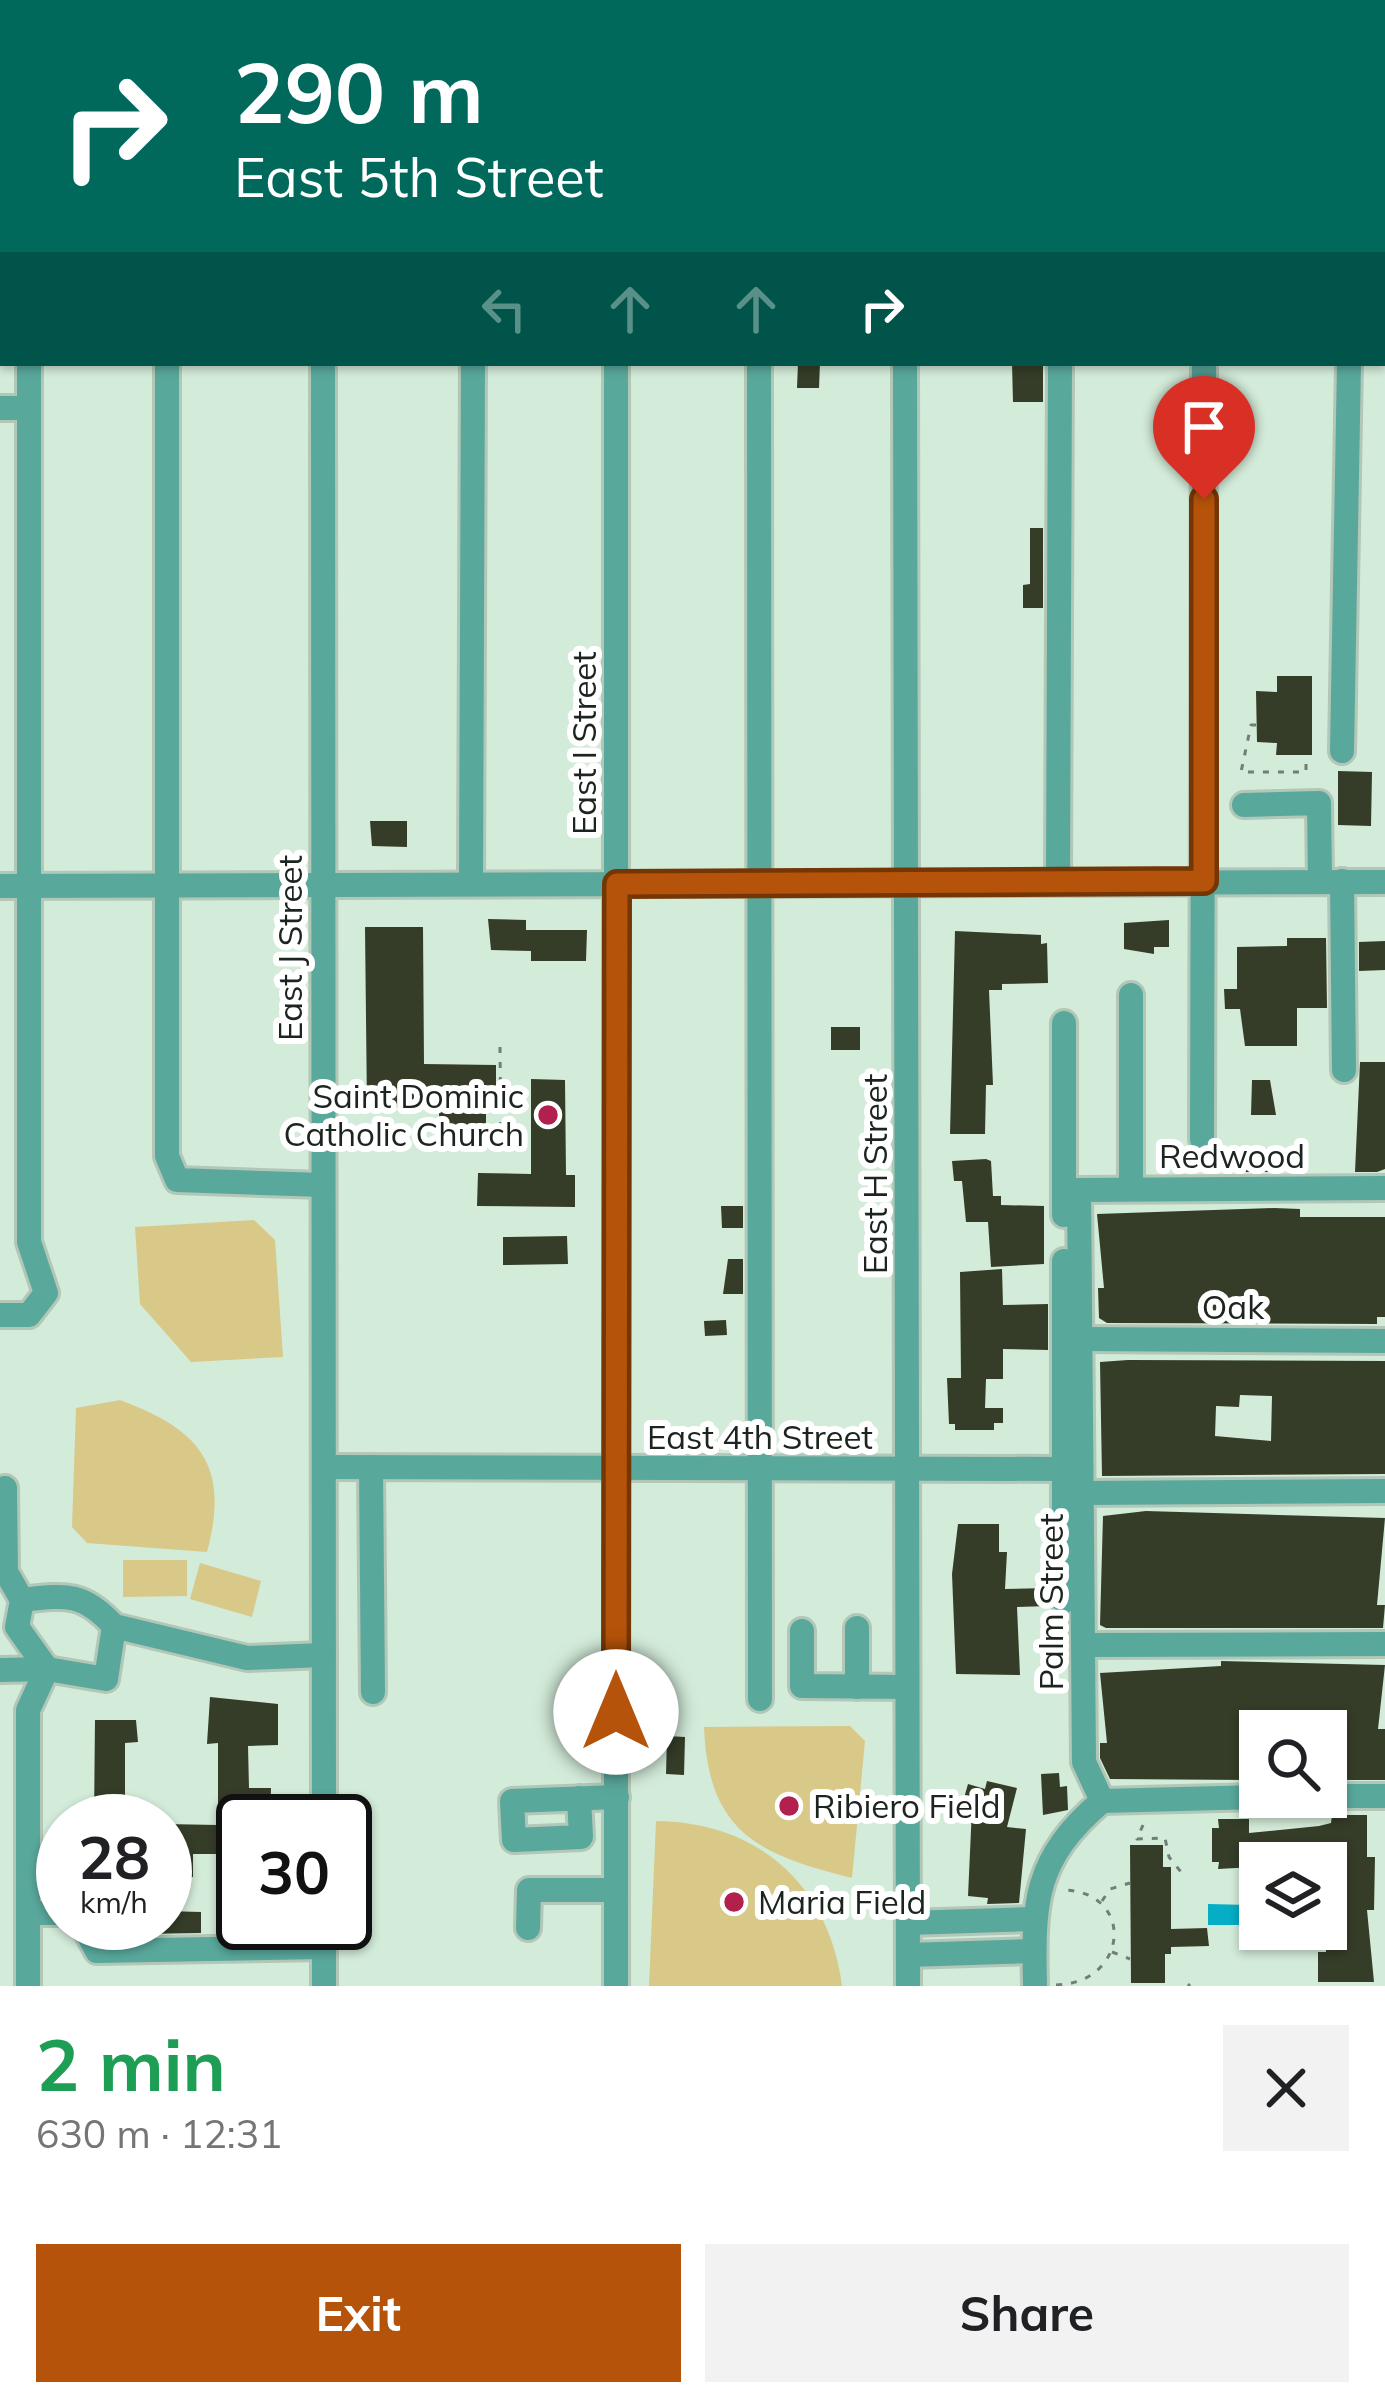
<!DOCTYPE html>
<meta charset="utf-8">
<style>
:root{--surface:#fff;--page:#f2f2f2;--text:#202124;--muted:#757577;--accent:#b45309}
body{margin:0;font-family:Mulish,sans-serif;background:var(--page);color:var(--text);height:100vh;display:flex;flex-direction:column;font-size:45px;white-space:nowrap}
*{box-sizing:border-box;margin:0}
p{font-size:39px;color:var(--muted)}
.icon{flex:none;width:66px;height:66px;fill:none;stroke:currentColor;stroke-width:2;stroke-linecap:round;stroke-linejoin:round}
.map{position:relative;height:1986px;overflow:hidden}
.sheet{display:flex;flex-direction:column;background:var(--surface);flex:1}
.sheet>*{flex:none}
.banner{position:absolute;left:0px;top:0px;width:1386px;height:366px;box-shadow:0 3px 9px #0004;background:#00695c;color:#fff;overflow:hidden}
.fabs{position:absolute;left:1239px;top:1710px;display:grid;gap:24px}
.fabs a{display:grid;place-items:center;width:108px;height:108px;border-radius:0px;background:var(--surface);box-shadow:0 3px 9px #0004;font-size:60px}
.speed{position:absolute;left:36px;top:1794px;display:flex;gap:24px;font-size:60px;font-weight:700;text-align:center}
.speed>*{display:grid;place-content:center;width:156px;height:156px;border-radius:50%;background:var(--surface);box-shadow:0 3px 9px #0004;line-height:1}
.speed small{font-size:30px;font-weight:400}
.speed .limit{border:6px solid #111;border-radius:18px;background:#fff;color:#111}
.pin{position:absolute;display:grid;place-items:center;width:102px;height:102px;color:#fff;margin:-123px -51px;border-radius:50% 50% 50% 0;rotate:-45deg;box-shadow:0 0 12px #0007}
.pin .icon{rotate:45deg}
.me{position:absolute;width:132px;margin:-66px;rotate:0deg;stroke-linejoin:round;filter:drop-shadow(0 0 9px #0008)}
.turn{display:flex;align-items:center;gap:42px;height:252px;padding:0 36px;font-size:54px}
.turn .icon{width:156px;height:156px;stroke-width:2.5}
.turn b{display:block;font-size:84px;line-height:102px}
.lanes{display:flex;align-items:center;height:114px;padding:0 36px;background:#0003;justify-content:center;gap:60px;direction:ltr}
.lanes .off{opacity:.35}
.round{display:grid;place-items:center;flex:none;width:126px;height:126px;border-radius:0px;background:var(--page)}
.head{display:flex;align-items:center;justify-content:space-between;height:204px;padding:0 36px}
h1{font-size:72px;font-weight:700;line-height:90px;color:#1e9e55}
.cta{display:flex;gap:24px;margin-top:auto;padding:24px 36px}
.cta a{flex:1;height:138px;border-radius:0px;background:var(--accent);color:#fff;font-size:48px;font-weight:700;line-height:138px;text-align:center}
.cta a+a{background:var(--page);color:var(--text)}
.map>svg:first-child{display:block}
.green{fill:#d8c989}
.water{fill:#05adc5}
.building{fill:#353d28;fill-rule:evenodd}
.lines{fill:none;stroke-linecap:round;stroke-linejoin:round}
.minor-casing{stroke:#b2c7b7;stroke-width:30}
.path{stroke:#6f7f74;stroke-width:3;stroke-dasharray:6 9;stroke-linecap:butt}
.minor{stroke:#59a89c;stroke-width:24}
.route-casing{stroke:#753606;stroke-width:30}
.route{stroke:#b45309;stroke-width:21}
.poi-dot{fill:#b2214e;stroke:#fff;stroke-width:4.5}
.labels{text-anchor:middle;stroke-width:12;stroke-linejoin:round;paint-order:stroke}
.street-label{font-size:33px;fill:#1b241e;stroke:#fff}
.poi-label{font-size:33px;fill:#1b241e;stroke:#fff;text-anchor:start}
</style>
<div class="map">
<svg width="1385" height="1986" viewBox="0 0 1385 1986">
<rect width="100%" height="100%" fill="#d3ebd9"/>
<g class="green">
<polygon points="254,1220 275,1240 283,1357 191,1362 140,1304 135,1227"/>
<path d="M120,1400C201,1430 230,1466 207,1552L87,1543L72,1527L76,1408Z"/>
<polygon points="123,1560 187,1560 187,1596 123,1597"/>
<polygon points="200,1563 261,1581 252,1617 190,1599"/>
<path d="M850,1726L865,1741L852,1878C757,1855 708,1831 704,1727Z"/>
<path d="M656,1821C758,1822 829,1885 842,1986H649Z"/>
</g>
<polygon class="water" points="1208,1904 1249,1905 1249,1925 1208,1925"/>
<g class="building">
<polygon points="798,363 820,363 819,388 797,388"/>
<polygon points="1012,363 1043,363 1043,402 1013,402"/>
<polygon points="1030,528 1043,528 1043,608 1023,608 1023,585 1030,584"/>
<polygon points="1277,676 1312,676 1312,755 1276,755 1277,743 1257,742 1256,691 1277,692"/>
<polygon points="1338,771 1372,772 1371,826 1338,825"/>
<polygon points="370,821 407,821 407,847 372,846"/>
<polygon points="488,919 526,920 526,930 587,930 586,961 531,961 531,951 491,950"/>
<polygon points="1169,920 1169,947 1154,947 1154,954 1124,949 1124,923"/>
<polygon points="365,927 423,927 424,1064 496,1065 496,1097 486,1097 486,1144 439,1143 439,1108 367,1108"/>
<polygon points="955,931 1041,935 1041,944 1047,943 1048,983 1002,984 1002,990 989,990 993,1085 986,1085 985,1134 950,1134"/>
<polygon points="1287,938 1326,938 1327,1008 1297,1008 1297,1046 1245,1046 1240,1009 1225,1009 1224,989 1237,989 1237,947 1287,946"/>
<polygon points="1385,941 1385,970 1359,971 1359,942"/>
<rect x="831" y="1027" width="29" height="23"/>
<polygon points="1360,1062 1385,1062 1385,1169 1377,1172 1355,1172"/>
<polygon points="531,1079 565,1080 566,1175 575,1175 575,1207 477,1206 478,1173 531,1174"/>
<polygon points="1252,1080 1270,1080 1276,1115 1251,1115"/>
<polygon points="1276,1148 1276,1172 1235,1172 1235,1149"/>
<polygon points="986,1159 991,1161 993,1196 1001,1196 1001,1205 1044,1206 1044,1264 991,1267 988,1222 966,1222 962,1181 954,1181 952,1161"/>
<polygon points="721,1206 743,1206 743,1228 722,1228"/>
<polygon points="1274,1208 1300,1209 1300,1217 1385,1217 1385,1317 1377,1317 1377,1324 1107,1323 1099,1318 1098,1288 1104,1288 1097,1214"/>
<polygon points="567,1236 568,1264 503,1265 503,1237"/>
<polygon points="728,1259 743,1259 743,1294 723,1294"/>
<polygon points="1002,1269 1003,1305 1048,1304 1048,1350 1003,1349 1003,1379 986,1379 985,1408 1003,1408 1003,1423 994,1423 994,1430 955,1430 955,1424 949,1424 947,1378 961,1378 960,1272"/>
<polygon points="726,1320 727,1335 705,1336 704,1321"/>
<path d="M1128,1360L1385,1361V1474L1102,1476L1100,1362ZM1240,1395L1272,1396L1271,1441L1215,1436L1216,1406L1239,1407Z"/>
<polygon points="1146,1511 1385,1518 1377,1605 1385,1605 1383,1628 1106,1628 1100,1625 1103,1516"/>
<polygon points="958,1524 999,1524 999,1552 1007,1552 1005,1589 1048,1588 1049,1606 1017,1607 1020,1675 956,1674 952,1574"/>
<polygon points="1221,1661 1385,1665 1378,1729 1385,1729 1385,1780 1326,1780 1326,1731 1248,1731 1249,1780 1110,1779 1100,1758 1100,1743 1107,1743 1100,1673 1221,1666"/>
<polygon points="210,1697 278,1704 278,1745 248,1746 249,1788 271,1788 270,1821 243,1821 243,1854 193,1854 193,1877 165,1877 165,1824 218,1825 218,1743 207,1744"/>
<polygon points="95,1720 136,1720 138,1742 125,1743 125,1821 94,1821"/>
<polygon points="667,1736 685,1737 684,1775 666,1774"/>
<polygon points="1059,1773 1060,1787 1067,1786 1068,1810 1043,1815 1041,1774"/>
<polygon points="987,1781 1017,1788 1007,1827 1026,1829 1019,1903 987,1904 988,1898 968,1896 972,1808 962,1805 968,1784 985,1789"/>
<polygon points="1332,1815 1367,1815 1367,1857 1375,1857 1374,1910 1367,1910 1374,1982 1318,1982 1318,1952 1326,1952 1326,1863 1218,1869 1219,1862 1212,1862 1212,1828 1219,1828 1218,1819 1249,1819 1249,1833 1319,1826 1331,1823"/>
<polygon points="1130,1845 1163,1845 1163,1867 1171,1867 1171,1929 1207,1928 1209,1946 1171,1947 1171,1954 1165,1954 1165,1983 1131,1983"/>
<polygon points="165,1911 201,1912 201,1933 141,1934 141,1923 165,1923"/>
</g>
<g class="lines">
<defs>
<g id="minor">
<polyline points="323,0 323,3"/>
<polyline points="901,0 901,3"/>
<polyline points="30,3 30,0"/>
<polyline points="475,3 475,0"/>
<polyline points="617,3 617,0"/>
<polyline points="0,159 3,159"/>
<polyline points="0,297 3,297"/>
<polyline points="1383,318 1385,318"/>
<polyline points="167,363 167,1156 177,1180 323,1185"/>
<polyline points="323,363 324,1821"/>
<polyline points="616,363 616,1986"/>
<polyline points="759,363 760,1699"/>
<polyline points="905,363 908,1986"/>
<polyline points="0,408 28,408"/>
<polyline points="1342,751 1349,363"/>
<polyline points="1244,805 1319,803 1320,881"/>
<polyline points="1058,881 1060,363"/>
<polyline points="1342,881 1344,1070"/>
<polyline points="471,884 473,363"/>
<polyline points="0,886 1385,882"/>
<polyline points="1131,995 1131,1189"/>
<polyline points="1064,1023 1064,1215"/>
<polyline points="1202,1139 1204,363"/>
<polyline points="1064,1261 1064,1601"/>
<polyline points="0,1315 29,1315 46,1293 29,1242 29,363"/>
<polyline points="1081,1339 1385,1341"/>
<polyline points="324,1467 1064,1469"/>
<polyline points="371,1467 373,1692"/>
<polyline points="5,1488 6,1572 22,1600"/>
<polyline points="1083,1493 1385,1491"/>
<polyline points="857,1628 857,1687"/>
<polyline points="802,1631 802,1686 907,1687"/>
<polyline points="1085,1645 1385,1644"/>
<path d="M47,1669L17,1627L22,1600C66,1595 83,1592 114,1626"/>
<polyline points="0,1670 47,1669 106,1679 114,1626 247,1658 324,1655"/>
<polyline points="1326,1796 1385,1796"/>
<polyline points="579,1798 581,1837 514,1840 512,1801 617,1797"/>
<polyline points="1102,1801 1260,1797"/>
<polyline points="28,1913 63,1913"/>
<polyline points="82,1923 97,1951 324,1947"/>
<polyline points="324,1923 324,1986"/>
<polyline points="908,1923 1035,1919"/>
<polyline points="528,1928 529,1890 616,1890"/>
<polyline points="908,1955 1034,1951"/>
<polyline points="28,1986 28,1710 47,1669"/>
<path d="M1035,1986C1033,1901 1034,1859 1102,1801L1084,1762L1079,1190L1385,1188"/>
</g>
</defs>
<use href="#minor" class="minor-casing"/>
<g class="path">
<polyline points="1256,725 1251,725 1241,772 1306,772 1306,755"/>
<polyline points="500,1047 501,1150"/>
<polyline points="1143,1825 1137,1839 1165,1838 1169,1857 1185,1877"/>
<polyline points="1102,1901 1110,1889 1130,1883"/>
<polyline points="1112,1952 1130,1959"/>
<path d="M1056,1985C1129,1983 1135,1892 1064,1890"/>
<polyline points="1188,1986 1190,1984"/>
</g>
<use href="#minor" class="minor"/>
</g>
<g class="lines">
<defs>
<polyline id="route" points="616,1712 617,884 1204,881 1204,499"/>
</defs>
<use href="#route" class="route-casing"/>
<use href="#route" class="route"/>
</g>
<g class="poi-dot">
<circle cx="548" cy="1115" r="12"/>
<circle cx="789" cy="1806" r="12"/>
<circle cx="734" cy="1902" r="12"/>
</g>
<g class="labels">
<g class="street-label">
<text transform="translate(584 743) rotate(-90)" y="12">East I Street</text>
<text transform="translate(290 948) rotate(-90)" y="12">East J Street</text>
<text x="1232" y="1168">Redwood</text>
<text transform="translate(875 1174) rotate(-90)" y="12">East H Street</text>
<text x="1233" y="1319">Oak</text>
<text x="760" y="1449">East 4th Street</text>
<text transform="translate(1051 1602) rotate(-90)" y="12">Palm Street</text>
</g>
<g class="poi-label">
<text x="524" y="1108" text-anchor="end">Saint Dominic<tspan x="524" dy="38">Catholic Church</tspan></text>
<text x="813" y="1818">Ribiero Field</text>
<text x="758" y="1914">Maria Field</text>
</g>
</g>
</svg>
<div class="fabs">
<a><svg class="icon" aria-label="search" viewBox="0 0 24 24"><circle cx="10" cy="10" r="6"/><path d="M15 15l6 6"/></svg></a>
<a><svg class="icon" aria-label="layers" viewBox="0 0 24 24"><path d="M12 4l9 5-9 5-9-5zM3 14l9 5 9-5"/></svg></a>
</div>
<div class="speed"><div>28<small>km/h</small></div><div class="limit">30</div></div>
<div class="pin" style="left:1204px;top:499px;background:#d93025"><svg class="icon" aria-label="arrive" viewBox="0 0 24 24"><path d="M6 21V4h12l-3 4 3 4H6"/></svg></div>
<svg class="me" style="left:616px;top:1712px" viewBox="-20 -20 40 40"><circle r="19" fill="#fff"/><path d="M0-13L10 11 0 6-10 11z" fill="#b45309"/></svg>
<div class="banner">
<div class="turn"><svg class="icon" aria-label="right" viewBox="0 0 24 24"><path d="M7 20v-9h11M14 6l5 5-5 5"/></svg><div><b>290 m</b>East 5th Street</div></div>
<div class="lanes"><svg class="icon off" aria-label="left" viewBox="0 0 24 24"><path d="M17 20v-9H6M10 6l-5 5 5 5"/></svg><svg class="icon off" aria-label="ahead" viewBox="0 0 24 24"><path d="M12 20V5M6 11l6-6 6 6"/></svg><svg class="icon off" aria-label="ahead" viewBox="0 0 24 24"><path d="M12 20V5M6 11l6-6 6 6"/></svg><svg class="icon" aria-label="right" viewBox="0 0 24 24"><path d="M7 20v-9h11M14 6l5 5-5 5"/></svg></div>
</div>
</div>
<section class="sheet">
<div class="head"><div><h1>2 min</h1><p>630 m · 12:31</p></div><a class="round"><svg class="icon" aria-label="close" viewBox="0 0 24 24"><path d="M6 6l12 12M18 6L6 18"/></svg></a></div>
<div class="cta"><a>Exit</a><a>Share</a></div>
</section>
